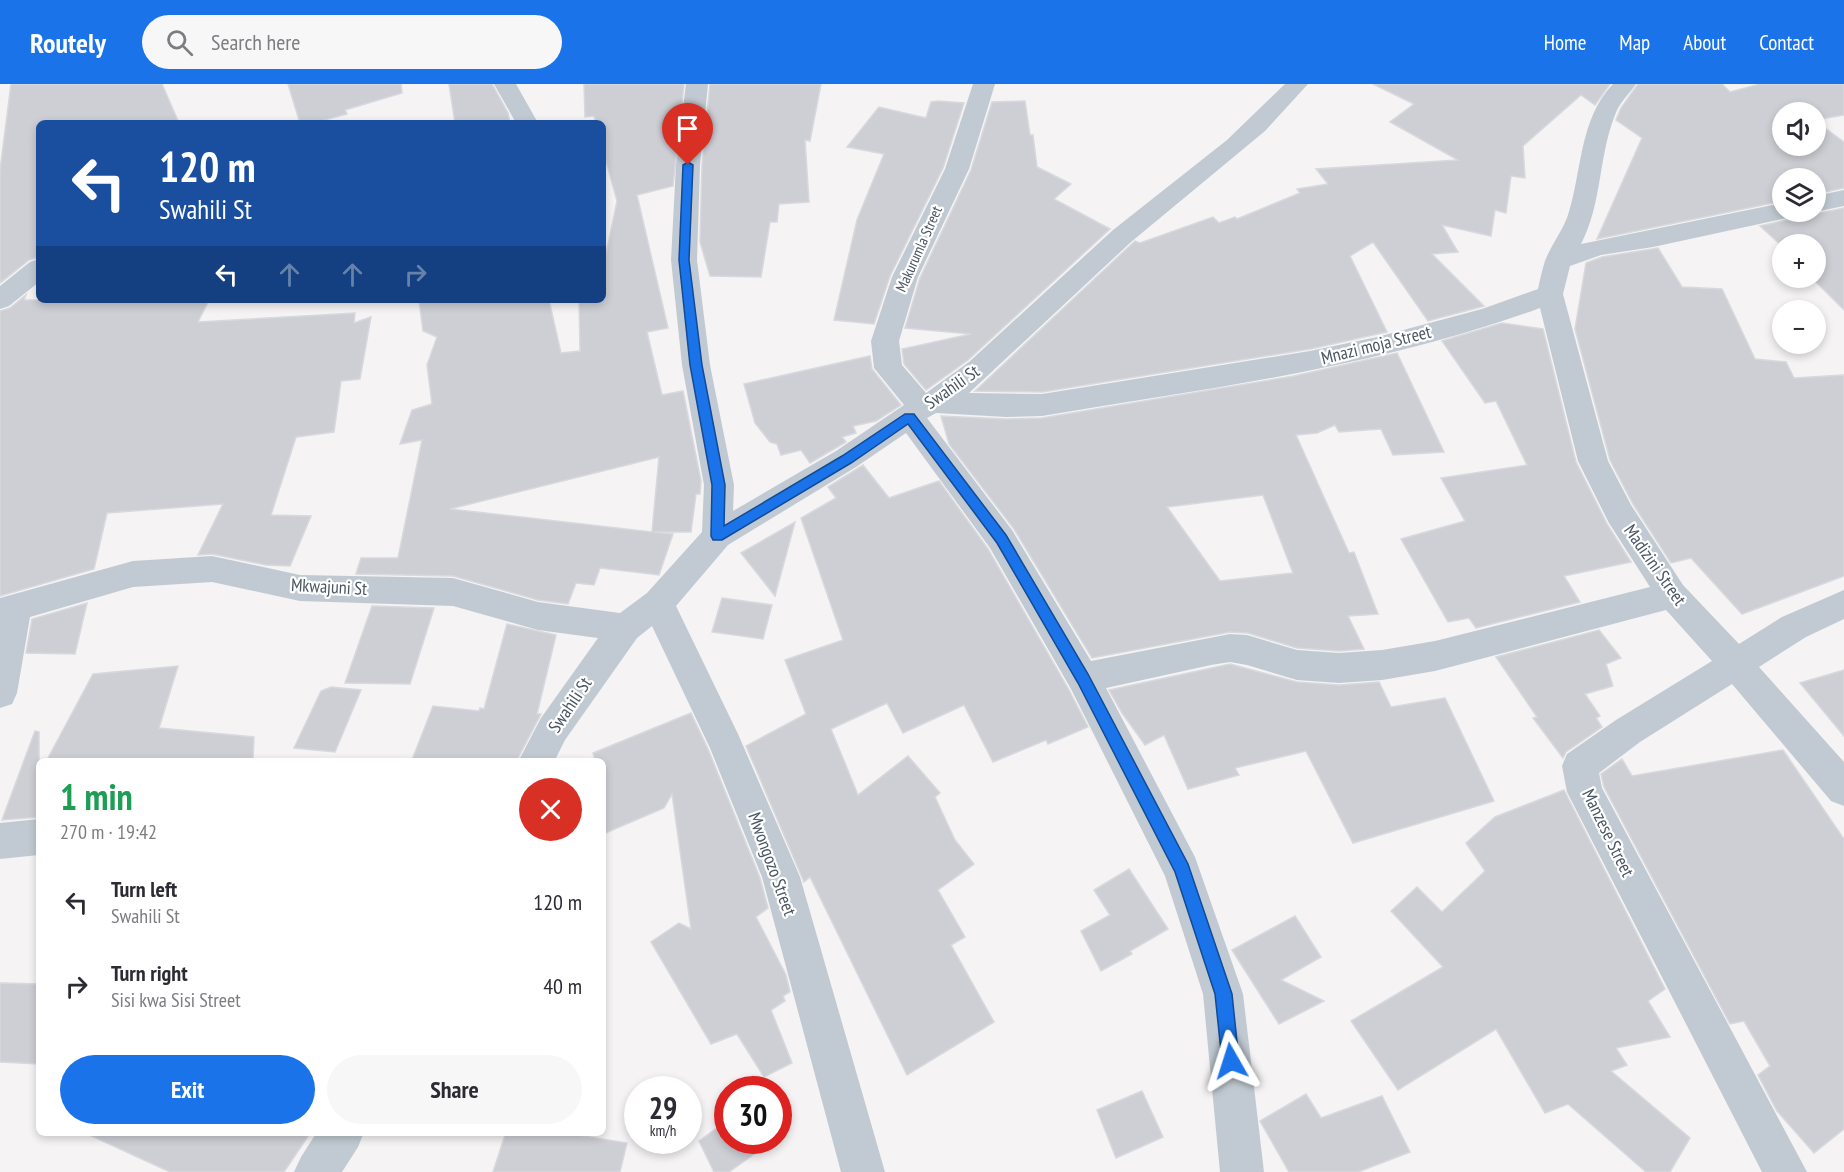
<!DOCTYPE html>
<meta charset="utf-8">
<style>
:root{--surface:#fff;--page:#f7f7f7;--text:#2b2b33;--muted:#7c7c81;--accent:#1a73e8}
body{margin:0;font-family:"PT Sans Narrow",sans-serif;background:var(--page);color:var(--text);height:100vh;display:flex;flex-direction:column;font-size:22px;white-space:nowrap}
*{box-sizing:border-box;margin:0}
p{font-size:20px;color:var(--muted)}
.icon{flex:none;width:33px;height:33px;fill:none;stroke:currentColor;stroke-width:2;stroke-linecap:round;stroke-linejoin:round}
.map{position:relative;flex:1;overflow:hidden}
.details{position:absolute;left:36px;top:674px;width:570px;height:378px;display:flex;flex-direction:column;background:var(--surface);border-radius:9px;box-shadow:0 3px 9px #0003}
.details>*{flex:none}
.hud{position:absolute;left:36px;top:36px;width:570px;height:183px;border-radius:9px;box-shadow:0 3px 9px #0003;background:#1a4fa0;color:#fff;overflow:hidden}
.tools{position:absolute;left:1772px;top:18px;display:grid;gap:12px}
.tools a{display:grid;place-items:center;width:54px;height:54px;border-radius:50%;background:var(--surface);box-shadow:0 3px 9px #0003;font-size:30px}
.speed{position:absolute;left:624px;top:992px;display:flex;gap:12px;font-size:30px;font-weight:700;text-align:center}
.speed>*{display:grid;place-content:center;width:78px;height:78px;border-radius:50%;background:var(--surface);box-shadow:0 3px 9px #0003;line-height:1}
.speed small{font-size:15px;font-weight:400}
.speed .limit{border:9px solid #d22;background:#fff;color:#111}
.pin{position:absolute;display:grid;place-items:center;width:51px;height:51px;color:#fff;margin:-62px -26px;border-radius:50% 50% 50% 0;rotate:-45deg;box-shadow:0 0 6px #0007}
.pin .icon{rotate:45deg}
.me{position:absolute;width:66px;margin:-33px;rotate:354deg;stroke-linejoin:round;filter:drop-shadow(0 0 4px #0008)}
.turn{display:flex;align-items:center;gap:21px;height:126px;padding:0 24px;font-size:27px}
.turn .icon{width:78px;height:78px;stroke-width:2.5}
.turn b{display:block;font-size:42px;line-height:51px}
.lanes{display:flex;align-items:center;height:57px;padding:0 24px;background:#0003;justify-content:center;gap:30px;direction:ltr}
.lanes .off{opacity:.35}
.round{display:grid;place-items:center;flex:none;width:63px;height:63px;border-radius:32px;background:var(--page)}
.headline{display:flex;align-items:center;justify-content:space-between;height:102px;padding:0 24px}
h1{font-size:36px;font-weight:800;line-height:45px;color:#1e9e55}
.action{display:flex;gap:12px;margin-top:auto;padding:12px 24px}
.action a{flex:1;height:69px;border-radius:36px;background:var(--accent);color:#fff;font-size:24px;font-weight:800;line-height:69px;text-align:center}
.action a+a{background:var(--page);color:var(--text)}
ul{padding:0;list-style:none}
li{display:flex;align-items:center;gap:18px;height:84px;padding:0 24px}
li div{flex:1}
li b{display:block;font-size:22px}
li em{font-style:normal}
header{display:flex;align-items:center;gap:36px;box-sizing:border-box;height:84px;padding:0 30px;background:var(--accent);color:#fff}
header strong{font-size:28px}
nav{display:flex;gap:33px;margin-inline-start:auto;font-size:21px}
.search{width:420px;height:54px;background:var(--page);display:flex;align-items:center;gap:15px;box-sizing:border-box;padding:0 21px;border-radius:33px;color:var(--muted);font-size:22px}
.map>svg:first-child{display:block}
.building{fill:#cdcfd5;stroke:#d7d9de;stroke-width:1.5;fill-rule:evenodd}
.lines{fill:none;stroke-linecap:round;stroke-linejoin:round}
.minor{fill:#c1cad2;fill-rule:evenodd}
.route{fill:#1a73e8;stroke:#114b97;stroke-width:1.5}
.labels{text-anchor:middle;stroke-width:4.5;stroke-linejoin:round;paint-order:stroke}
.far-street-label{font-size:15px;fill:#4a5661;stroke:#fff}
.street-label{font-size:18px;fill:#4a5661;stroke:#fff}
</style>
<header>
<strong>Routely</strong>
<div class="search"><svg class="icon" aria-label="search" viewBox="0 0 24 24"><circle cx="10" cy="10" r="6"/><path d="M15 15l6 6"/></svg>Search here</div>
<nav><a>Home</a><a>Map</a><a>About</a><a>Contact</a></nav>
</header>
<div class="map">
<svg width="1844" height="1088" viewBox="0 0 1844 1088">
<rect width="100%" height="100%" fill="#f5f3f3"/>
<g class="building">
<polygon points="11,0 162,0 179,39 39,39 39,173 29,176 0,199 0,86"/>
<polygon points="288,0 401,0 402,9 345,26 347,30 313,39 300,39"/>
<polygon points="449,0 492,0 508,29 510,39 455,39"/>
<path d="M584,0H684L673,102L637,111L668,244L647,248L662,311L683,307L701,397L700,410H696L691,448H654L673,450L659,491L600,484L594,501L576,499L568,520L538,516L453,492L356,490L361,474H398L422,356L400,360L412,326L432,320L427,281L437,253L423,247L419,216H549L561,269L580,267L579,216H603V185L617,117L603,66V39H596L594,32L585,33ZM659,373L652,448L450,425Z"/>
<polygon points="710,0 821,0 810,57 805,56 809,118 779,120 777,138 770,138 761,193 710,192 700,158 702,81"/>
<polygon points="1373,0 1610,0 1595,21 1581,11 1523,62 1525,94 1511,92 1506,129 1495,126 1491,152 1442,141 1458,168 1432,170 1484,222 1428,237 1373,158 1350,172 1387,248 1310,265 1042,308 975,307 1135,157 1140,159 1213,133 1219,139 1235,133 1237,135 1300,109 1297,105 1328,100 1316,85 1458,76 1390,38 1414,20"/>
<polygon points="1638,0 1722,0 1730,8 1760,0 1844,0 1844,31 1815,36 1815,28 1782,28 1782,62 1815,62 1815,37 1844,58 1844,104 1815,110 1815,94 1782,94 1782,117 1597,155 1642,54 1616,36 1621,24"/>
<polygon points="938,17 964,19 943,84 890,192 874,240 834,236 857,136 884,70 847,63 879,23 926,34 931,18"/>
<polygon points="1025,17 1030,51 1033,51 1037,83 1071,100 1054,115 1110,145 968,276 926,306 904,280 902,265 971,250 905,244 920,194 971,86 992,18"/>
<polygon points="1844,124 1844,226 1812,194 1815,194 1815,160 1782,162 1760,142 1791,135 1796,128 1812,128 1815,130"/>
<polygon points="1658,164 1682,203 1722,205 1755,275 1786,278 1794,294 1844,291 1844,492 1742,530 1691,474 1671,479 1633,420 1610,376 1575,245 1586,179 1602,173"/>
<polygon points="26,211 24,216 209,216 198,238 355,229 354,239 371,233 360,295 341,297 334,348 296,353 271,431 311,432 290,482 266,481 212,470 198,471 223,420 107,429 94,485 0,512 0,227 10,224"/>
<polygon points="1502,239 1543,245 1576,378 1607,440 1631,478 1564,492 1580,518 1476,544 1469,534 1448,538 1401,455 1465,437 1441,394 1527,381 1496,317 1485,319 1442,257"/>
<path d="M1397,269L1444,368L1393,371L1381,345L1339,348L1335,341L1317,349L1296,351L1349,469L1354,468L1378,530L1348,532L1364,565L1339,567L1297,564L1248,549L1230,548L1092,574L1014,445L949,360L941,332L1006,335L1042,334L1294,292ZM1263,411L1293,489L1220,497L1167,423Z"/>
<polygon points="870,272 872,285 901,321 876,337 853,342 856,349 842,353 846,358 810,379 801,366 781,371 777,360 770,358 755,339 744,300"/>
<polygon points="863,381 889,414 939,397 988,465 1069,606 1088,643 1048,660 1046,656 993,678 964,621 903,649 887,619 831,645 858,711 908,672 940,709 935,713 955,756 974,780 938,806 965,853 951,861 994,938 907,991 810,793 804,798 746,662 806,630 785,576 843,556 801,434 836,414 828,403"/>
<polygon points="795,438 775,512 741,469"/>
<polygon points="722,514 772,521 763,555 712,548"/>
<polygon points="87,519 75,570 26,569 32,535"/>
<polygon points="372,522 434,524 410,600 345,599"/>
<polygon points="507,540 556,551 537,630 541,630 517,676 412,676 433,622 479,627 480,624 484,625"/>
<polygon points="1599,546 1621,574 1606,580 1613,602 1585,610 1600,632 1596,634 1602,643 1566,668 1563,674 1533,634 1537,633 1496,573"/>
<polygon points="1230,580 1297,598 1339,601 1379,598 1391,623 1445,614 1494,717 1353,759 1306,667 1235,684 1239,691 1188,705 1164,651 1145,661 1122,629 1109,606"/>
<polygon points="178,582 159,644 254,653 253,676 47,676 93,590"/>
<polygon points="1844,586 1844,652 1800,599"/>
<polygon points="331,603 361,606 335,668 294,664 321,607"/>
<polygon points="691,629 708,665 760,794 768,824 756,833 786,891 790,908 783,912 785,917 771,926 792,979 764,993 737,950 711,960 651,858 679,839 691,845 672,710 664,724 603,750 603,676 595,676 593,669"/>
<polygon points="35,647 39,648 39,733 2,736"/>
<polygon points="1783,666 1844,755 1844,1045 1814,1069 1777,1027 1758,991 1770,982 1744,937 1730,940 1604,703 1601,690 1622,675 1632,692"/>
<polygon points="1564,706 1665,905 1648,917 1670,953 1616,964 1627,981 1611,987 1690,1054 1670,1088 1646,1088 1568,1020 1545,1029 1496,945 1398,1006 1351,937 1443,883 1391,827 1417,803 1442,828 1485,787 1466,759 1495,733"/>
<polygon points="1129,785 1168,845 1130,867 1132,870 1101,887 1081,847 1110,831 1094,806"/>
<polygon points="1295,832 1321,873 1281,896 1324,917 1279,940 1232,866"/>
<polygon points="0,899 39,900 39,980 0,978"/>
<polygon points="1142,1007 1163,1053 1116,1074 1097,1026"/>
<polygon points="1306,1010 1321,1034 1382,1012 1410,1068 1358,1088 1289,1088 1260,1037"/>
<polygon points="728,1026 728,1056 774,1056 729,1088 714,1088 699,1057 725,1038 721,1030"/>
<polygon points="83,1048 311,1048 284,1088 170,1088"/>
<polygon points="506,1048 559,1048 627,1059 620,1088 493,1088"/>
</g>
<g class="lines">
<g class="minor">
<polygon points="494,0 516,0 538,39 516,39"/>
<path d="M686,0H708L700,81L697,176L710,281L734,401L733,427L836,367L904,321L874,284L871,257L892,193L945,85L973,0H995L969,85L918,193L899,257L902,281L926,309L969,278L1113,146L1227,56L1285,0H1308L1265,47L1131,158L969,309L1042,310L1310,267L1377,253L1482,225L1538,205C1540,196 1542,186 1545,177C1551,161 1562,148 1568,131C1582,88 1579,35 1613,0H1636C1630,9 1622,16 1617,26C1598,69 1603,118 1581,160L1782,119V128H1794L1791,133L1782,135L1653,163L1601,171L1570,182L1563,210L1608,377L1631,421L1683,501L1739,560L1782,533L1844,506V535L1806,553L1759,583L1844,678V722L1831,717L1732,600L1640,658L1599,689L1602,704L1807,1088H1762L1567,708L1562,682L1567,670L1616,636L1712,577L1666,526L1435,587L1382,596L1339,599L1297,596L1247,581L1230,578L1211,581L1106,604L1195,773L1243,910L1264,1088H1220L1203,910L1165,792L1071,605L990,464L906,349L856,383L728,461L676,522L738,650L800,793L885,1088H841L762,793L710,664L652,542L637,554L565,656L555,676H519L541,634L598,554L538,546L453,522L300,517L212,498L133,503L30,533L17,609L12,620L0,624V514L133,477L212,472L300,491L453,494L538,518L620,529L647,509L702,448L704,401L682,281L671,176L676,81ZM1540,224L1578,377L1609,439L1650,503L1435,557L1382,566L1339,569L1297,566L1247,551L1230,550L1091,577L1012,446L927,334L936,329L1006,333L1042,332C1210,304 1380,283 1540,224Z"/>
<polygon points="1844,106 1844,122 1815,128 1814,128 1815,112"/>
<polygon points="39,175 39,198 9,222 0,225 0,202 30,178"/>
<polygon points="39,735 39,771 0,775 0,739"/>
<polygon points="317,1048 364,1048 358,1063 342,1088 294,1088 301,1073"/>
</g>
</g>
<polygon class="route" points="688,78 693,81 689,176 702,281 725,401 724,442 842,372 905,330 914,330 1006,451 1088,590 1188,780 1232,910 1239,977 1237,983 1231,986 1225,983 1222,977 1215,910 1175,788 1078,599 997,459 908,340 851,379 722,456 713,456 711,452 712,401 690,281 679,176 683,81"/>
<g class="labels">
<g class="far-street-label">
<text transform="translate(919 165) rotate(-66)" y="5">Makurumla Street</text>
</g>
<g class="street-label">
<text transform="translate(1376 261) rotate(-14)" y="6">Mnazi moja Street</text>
<text transform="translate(952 303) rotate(-35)" y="6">Swahili St</text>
<text transform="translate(1655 481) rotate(55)" y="6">Madizini Street</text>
<text transform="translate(329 503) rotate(3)" y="6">Mkwajuni St</text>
<text transform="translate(570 621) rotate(-56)" y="6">Swahili St</text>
<text transform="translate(1608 749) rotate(64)" y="6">Manzese Street</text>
<text transform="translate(772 780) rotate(70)" y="6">Mwongozo Street</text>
</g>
</g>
</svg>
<div class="tools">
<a><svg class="icon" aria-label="sound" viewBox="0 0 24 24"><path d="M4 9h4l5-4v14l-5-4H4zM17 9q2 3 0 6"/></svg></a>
<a><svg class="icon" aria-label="layers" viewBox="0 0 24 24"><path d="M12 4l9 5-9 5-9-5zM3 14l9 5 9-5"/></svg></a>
<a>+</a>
<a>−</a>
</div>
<div class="speed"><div>29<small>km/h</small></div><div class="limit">30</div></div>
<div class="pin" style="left:688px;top:81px;background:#d93025"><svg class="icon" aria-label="arrive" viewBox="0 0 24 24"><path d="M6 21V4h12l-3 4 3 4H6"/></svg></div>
<svg class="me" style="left:1231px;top:977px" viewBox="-20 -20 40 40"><path d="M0-17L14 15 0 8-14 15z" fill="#1a73e8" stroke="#fff" stroke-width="4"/></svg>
<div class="hud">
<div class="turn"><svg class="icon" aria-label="left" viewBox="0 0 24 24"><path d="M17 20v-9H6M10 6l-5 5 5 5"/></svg><div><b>120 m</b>Swahili St</div></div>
<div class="lanes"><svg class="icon" aria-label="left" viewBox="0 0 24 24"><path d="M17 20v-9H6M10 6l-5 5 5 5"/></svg><svg class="icon off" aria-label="ahead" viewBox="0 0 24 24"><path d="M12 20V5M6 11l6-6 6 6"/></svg><svg class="icon off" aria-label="ahead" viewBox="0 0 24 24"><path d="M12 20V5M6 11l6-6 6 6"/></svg><svg class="icon off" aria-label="right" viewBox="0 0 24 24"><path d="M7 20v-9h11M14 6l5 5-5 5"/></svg></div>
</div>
<section class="details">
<div class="headline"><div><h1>1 min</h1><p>270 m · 19:42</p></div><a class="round" style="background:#d93025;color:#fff"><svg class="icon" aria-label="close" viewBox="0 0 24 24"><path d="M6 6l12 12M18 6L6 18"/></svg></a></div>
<ul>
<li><svg class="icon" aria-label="left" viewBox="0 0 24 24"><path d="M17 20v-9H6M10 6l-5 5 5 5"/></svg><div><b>Turn left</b><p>Swahili St</p></div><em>120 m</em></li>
<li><svg class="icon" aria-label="right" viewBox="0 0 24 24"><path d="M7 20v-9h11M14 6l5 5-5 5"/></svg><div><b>Turn right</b><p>Sisi kwa Sisi Street</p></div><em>40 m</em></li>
</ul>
<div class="action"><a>Exit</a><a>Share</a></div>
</section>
</div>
